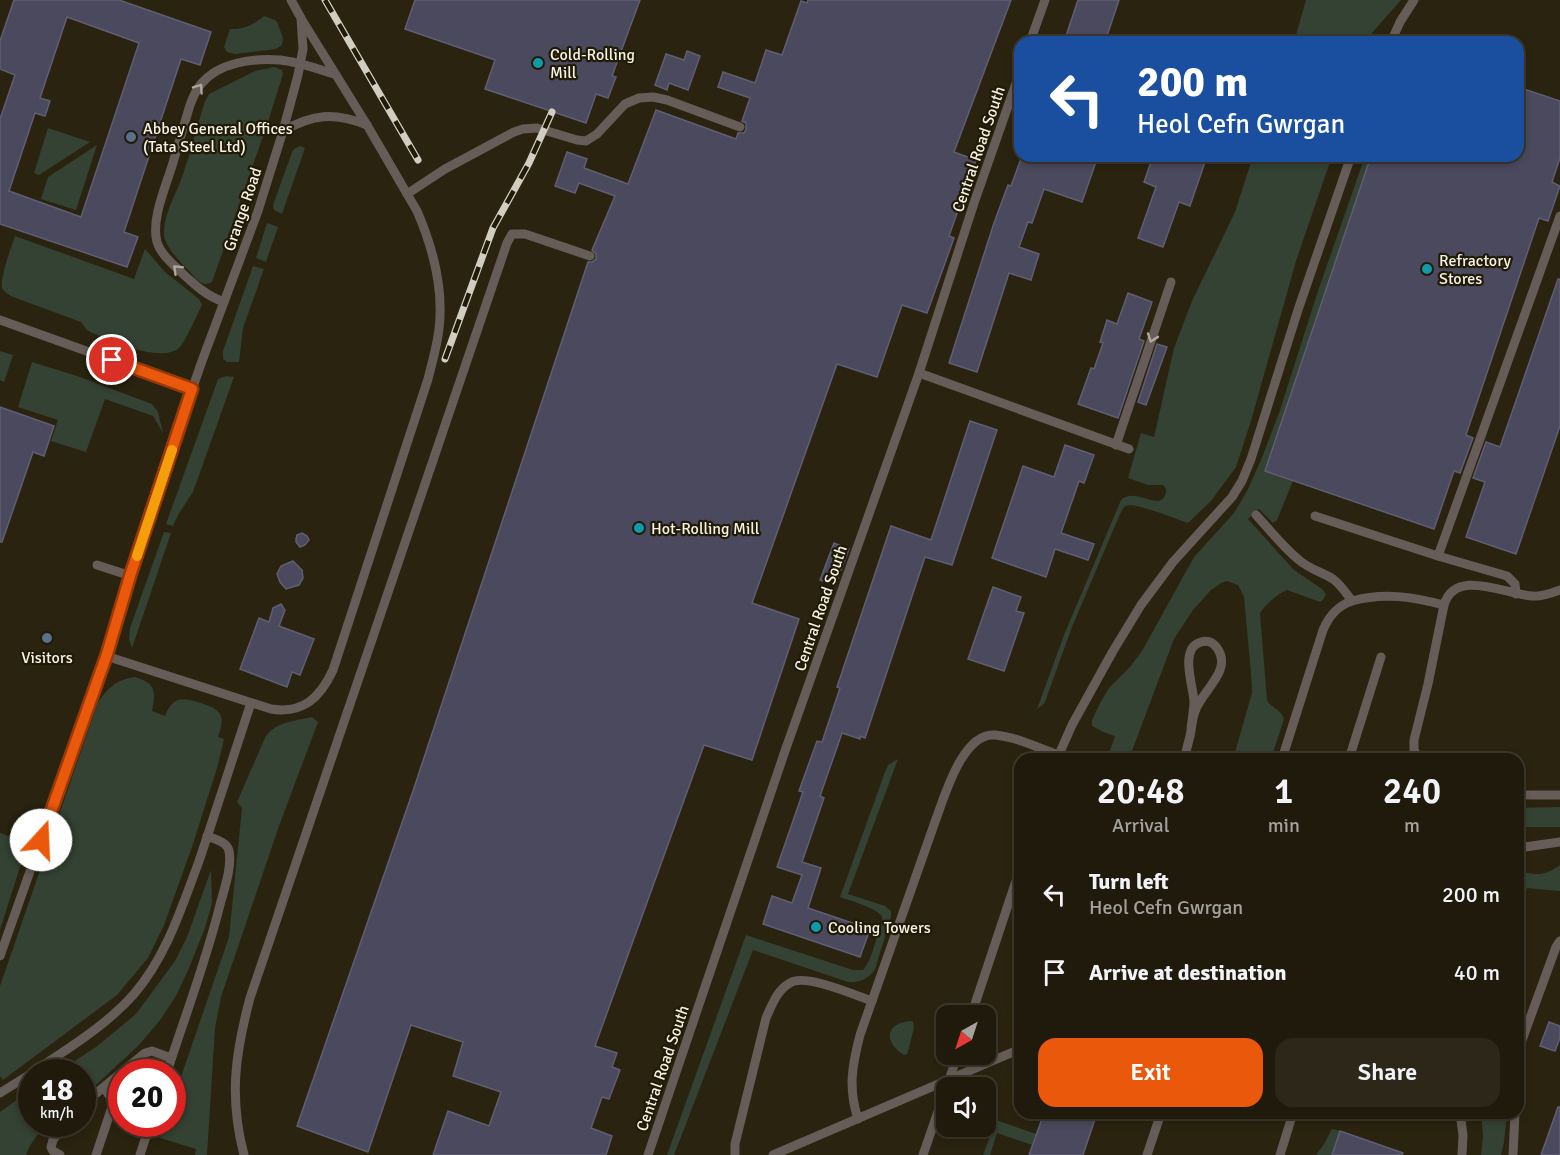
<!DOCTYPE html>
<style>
:root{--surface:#201a0c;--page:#2d271a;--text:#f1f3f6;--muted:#a2a19d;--line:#3d382d;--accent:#ea580c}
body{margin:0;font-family:Signika,sans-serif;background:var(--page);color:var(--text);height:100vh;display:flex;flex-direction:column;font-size:22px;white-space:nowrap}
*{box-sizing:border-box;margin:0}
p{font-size:20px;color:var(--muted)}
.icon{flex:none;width:33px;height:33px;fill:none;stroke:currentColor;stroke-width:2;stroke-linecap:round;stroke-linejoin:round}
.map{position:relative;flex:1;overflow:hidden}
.panel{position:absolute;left:1014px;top:753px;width:510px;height:366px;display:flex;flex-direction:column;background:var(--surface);border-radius:18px;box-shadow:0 3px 9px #0003,0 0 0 2px var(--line)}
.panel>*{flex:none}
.guide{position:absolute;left:1014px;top:36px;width:510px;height:126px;border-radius:18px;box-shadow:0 3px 9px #0003,0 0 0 2px var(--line);background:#1a4fa0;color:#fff;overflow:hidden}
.needle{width:39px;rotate:219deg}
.buttons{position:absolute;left:936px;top:1005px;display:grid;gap:12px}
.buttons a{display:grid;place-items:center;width:60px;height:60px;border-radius:12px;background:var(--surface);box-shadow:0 3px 9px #0003,0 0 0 2px var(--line);font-size:30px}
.speed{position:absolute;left:18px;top:1059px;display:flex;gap:12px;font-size:30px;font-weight:700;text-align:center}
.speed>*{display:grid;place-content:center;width:78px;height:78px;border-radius:50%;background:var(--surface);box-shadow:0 3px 9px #0003,0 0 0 2px var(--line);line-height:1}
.speed small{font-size:15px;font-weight:400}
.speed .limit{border:9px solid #d22;background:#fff;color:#111}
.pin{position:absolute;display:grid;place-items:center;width:51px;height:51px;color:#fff;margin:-26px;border:3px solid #fff;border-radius:50%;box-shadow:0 2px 6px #0007}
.me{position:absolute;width:66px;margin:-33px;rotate:20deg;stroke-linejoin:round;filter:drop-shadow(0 0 4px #0008)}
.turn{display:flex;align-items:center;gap:21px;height:126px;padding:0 24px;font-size:27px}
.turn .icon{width:78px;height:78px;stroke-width:2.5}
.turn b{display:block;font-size:42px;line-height:51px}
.eta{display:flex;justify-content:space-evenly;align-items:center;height:102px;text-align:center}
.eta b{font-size:36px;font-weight:600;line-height:42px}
.cta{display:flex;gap:12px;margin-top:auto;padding:12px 24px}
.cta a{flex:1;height:69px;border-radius:18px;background:var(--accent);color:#fff;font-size:24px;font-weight:600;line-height:69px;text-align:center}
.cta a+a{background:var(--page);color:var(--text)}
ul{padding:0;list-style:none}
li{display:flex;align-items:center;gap:18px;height:78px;padding:0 24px}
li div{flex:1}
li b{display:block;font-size:22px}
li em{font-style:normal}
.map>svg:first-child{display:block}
.green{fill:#334232}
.building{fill:#4a495d;stroke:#5f5e73;stroke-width:1.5;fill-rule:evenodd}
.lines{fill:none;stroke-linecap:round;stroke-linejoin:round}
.lane{stroke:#665d58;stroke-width:9}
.rail-casing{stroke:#d1cdc0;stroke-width:7}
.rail{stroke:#201a07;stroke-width:4.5;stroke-dasharray:14;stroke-linecap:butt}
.oneway{stroke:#aea79e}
.route-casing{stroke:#983908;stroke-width:15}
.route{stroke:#ea580c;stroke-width:10}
.slow{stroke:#f59e0b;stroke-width:10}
.culture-dot{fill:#0f9aa8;stroke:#201a07;stroke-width:2}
.service-dot{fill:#5c6f8a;stroke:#201a07;stroke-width:2}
.labels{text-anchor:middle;stroke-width:4.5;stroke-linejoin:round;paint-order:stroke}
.poi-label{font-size:16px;fill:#f5f1e5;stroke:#201a07;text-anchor:start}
.street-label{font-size:16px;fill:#f5f1e5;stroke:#201a07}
</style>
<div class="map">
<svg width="1560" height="1155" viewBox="0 0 1560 1155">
<rect width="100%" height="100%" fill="#2a2310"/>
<g class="green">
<polygon points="1306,0 1401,0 1364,42 1294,42"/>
<path d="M264,16L275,20L277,22L283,38L282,45L276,49L235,54L227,52L224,47L230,29C243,30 255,24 264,16Z"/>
<path d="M274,67L282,70L283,74L267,125L212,282C203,288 196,279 190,272C182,264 164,246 164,234C163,215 176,194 182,177C191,152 197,126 205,101L209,94L255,71Z"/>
<polygon points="48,128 90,142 39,175 34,173"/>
<polygon points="97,145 76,210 41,199 48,177"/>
<polygon points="300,146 305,148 282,214 274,210 273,205 292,152 294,149"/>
<path d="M1253,156H1332L1296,261L1251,421L1236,467L1211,501L1188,523C1178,520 1133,501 1126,506C1123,507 1122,511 1120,514L1072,627L1046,699L1044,704L1037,709L1064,635L1121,500C1132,490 1146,501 1159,501C1165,499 1166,494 1166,489L1163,485H1148L1128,478L1141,433L1154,437L1174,348L1192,301L1235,212Z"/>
<path d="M1365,156H1371L1265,471L1293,481L1277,520L1273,523L1259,509L1248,519L1294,570L1322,589L1326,594L1323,600L1320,602L1287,590C1277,594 1266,604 1260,613L1267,700C1271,708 1282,710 1284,719L1271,759H1233L1252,693L1251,673L1244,597L1238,585L1227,581L1221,583L1211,590L1193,610L1174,639L1129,759H1107L1115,736L1103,732L1092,726V720L1100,703L1109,688L1130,667L1142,651L1194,557L1234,513L1247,491L1261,460L1279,413L1318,291Z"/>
<polygon points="267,223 278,227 266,262 256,258"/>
<path d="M15,236L134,279L145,249L165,272L199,299L202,305C197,315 186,340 180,347C164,363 120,344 103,337C98,335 91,333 86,329C84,327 83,324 81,322L13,297C9,295 4,292 2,288C0,277 11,248 15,236Z"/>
<polygon points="253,266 264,269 243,328 239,362 227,362 223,359 223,351"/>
<polygon points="0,351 13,355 4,382 0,380"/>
<polygon points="32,362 77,376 152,404 158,412 163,433 153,416 105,399 86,452 51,441 58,420 18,407"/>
<polygon points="226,376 234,377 193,492 178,515 173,526 166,524 217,382 218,379"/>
<polygon points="164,532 171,533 132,648 129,639 130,628"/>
<path d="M135,677C156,683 156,692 152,711L165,716C174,694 184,698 204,704C209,706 216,708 220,714C224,721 220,730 218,737L224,739L218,765L192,847L164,925L148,958L117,995L3,1080L0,1076V986L98,702C108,688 117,679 135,677Z"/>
<path d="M312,717L318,722L279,826L221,997L215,1028L207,1155H195L196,1149L160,1138L165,1124H172L173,1100L229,937L242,808L237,802L264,740C272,722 295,721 312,717Z"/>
<path d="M898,759L848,894L885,906L891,911V917L875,969C869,979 859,983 848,982L753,950L674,1155H667L746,935L853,970H863C870,962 873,950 876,940C878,934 883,923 882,917C880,909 848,900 840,897L885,772L888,765Z"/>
<polygon points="1560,807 1560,827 1518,827 1518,808"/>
<polygon points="0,833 24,841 26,848 0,930"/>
<path d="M1560,865V891L1527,888L1520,908L1518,907V870C1535,876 1545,876 1560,865Z"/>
<polygon points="211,870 212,903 205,928 189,968 177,994 161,1019 139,1045 83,1097 82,1072 58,1072 96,1047 136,1014 175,961 187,937"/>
<path d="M911,1021L913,1022L914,1028L908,1051L907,1054L904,1055C884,1043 884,1023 911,1021Z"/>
<path d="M31,1090L32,1124H50C38,1133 31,1141 26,1155H0V1112Z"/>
<polygon points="1481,1113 1507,1113 1504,1142 1501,1155 1481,1155 1483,1136"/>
<polygon points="996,1120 1036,1134 1032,1145 997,1133 990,1155 983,1155"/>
<polygon points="1332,1129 1340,1131 1332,1155 1316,1155 1324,1144"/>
</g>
<g class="building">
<path d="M14,0H119L211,32L200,65L181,59L124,232L138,237L127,267L0,224V119L15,75L0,69V41ZM67,17L139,43L81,217L9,191L35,113L45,116L50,101L40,98Z"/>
<polygon points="415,0 640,0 612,76 616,77 608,98 596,94 586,123 485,89 495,60 405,29"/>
<polygon points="808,0 1011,0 954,152 976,160 949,236 954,238 927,313 902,305 877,377 837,364 752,603 799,619 752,760 704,745 595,1046 617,1053 612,1067 620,1070 609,1099 602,1097 591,1128 612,1136 606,1155 433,1155 448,1111 489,1126 501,1092 453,1076 463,1042 411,1025 368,1152 297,1126 413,791 588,262 592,262 596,259 596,254 592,250 615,196 579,183 575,193 555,186 567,152 587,159 584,168 628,184 656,110 736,139 738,133 744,133 746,129 746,123 742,121 750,98 718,87 723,72 755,83 766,50 782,55 801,1 807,3"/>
<polygon points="1078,0 1119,0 1105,42 1064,42"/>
<polygon points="687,51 700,56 688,90 669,83 667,90 655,85 666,54 684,60"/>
<polygon points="1518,87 1560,101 1560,158 1552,182 1560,186 1548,221 1539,218 1466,435 1473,438 1460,473 1454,471 1434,529 1265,471 1371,156 1518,156"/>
<polygon points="1022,156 1098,156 1082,202 1044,189 1032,223 1028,222 1019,247 1039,254 1031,280 1009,273 977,372 949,363 994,223 1008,185 1011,186"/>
<polygon points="1153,156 1207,156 1190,206 1179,202 1163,247 1138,238 1156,187 1144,182"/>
<polygon points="1558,279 1560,279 1560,426 1516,554 1466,537 1485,482 1473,478 1486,442 1500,447"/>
<polygon points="1128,293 1152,302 1139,339 1144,341 1118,418 1078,404 1091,368 1094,369 1103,343 1100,342 1107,320 1117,324"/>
<polygon points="1157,344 1167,347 1146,405 1138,402"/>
<polygon points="0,407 54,426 44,456 33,452 2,542 0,542"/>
<polygon points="970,421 997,430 952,565 925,557 865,738 860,736 860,739 842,733 820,796 824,798 802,862 821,868 808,908 870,929 860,957 763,924 772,896 792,903 802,875 777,867 803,792 799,791 817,741 822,742 840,688 837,687 891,526 931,540"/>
<polygon points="1065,445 1094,455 1084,483 1079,481 1061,533 1094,544 1088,560 1055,549 1046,577 992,558 1023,466 1054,477"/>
<polygon points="302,533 307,536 309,540 305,545 300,547 296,542 296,539 297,535"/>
<polygon points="834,543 849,549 835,585 820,580"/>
<polygon points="293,561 302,570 303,578 299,585 286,589 280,582 277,574 281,566"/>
<polygon points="993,587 1021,597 1016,611 1024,613 1004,671 968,659"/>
<polygon points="281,604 285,610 279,626 314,639 300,675 292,672 287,687 240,669 259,618 269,622 273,608"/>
<polygon points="1549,1022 1560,1026 1560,1038 1555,1051 1540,1046"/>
<polygon points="1558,1107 1560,1107 1560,1155 1541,1155"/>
<polygon points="1044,1113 1097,1113 1083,1155 1029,1155"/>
<polygon points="1340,1131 1403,1153 1402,1155 1332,1155"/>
</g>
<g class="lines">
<g class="lane">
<polyline points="1030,42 1045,0"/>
<polyline points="1391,42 1400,22 1414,0"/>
<path d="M283,131C313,114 334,112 367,125"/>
<polyline points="407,194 445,169 514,132 523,129 537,128 577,140 586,141 597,134 625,104 639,98 653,97 667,100 740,127"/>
<path d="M224,302C207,296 196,286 183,274C174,265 161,255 157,242C151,220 165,188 172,166C178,146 184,125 190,105C193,97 196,90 201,84C219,62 254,58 280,60C299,62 317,69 335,74"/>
<polyline points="0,320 192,389"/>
<polyline points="919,373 1129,449"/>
<polyline points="1116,445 1171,282"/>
<path d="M1256,515C1270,530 1283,547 1299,560C1309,569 1322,572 1333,579C1341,585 1346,593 1352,601C1384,592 1413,597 1444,605C1455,567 1507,595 1533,596C1542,597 1552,593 1560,590"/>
<polyline points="1315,516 1438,556 1507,576 1515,584 1516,594"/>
<polyline points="1438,556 1560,216"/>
<polyline points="97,565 131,576"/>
<path d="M106,656L271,709C303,714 320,698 333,670L428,379C432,363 437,346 439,329C444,288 433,248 417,211L367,125L302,20"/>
<polyline points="1057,759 1072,725 1113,651 1141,605 1173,562 1232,497 1242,481 1251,459 1298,310 1351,156"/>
<path d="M1184,759C1186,752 1188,744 1190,736C1192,727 1192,718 1196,709C1203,690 1233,670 1217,648C1213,642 1207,640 1201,642C1179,648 1193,685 1194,701C1194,710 1192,719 1191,729"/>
<path d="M1282,759L1323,630C1329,616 1337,606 1352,601"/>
<polyline points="1349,759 1381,657"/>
<polyline points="1419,759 1414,750 1414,740 1428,684 1444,605"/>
<polyline points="1518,795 1560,795"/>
<polyline points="1518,848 1560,842"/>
<polyline points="0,956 107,654 131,576 179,427 202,361 258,211 283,131 298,75 303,49 301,18 291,0"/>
<polyline points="971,1016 1020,869"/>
<polyline points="1518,1051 1556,947 1560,941"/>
<path d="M33,1072C67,1049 106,1026 134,994C166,957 181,909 198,864C216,811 233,757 251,703"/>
<path d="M167,1072C185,1016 207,959 221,901C225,887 232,866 229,851C227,842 215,839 207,836"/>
<polyline points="0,1093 32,1073"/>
<polyline points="82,1105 145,1053 152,1051 171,1058"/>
<polyline points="1460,1113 1463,1135 1462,1155"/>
<path d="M858,1119C848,1088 852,1066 860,1035L936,819C945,795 963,732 995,735C1017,737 1038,748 1058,755"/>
<polyline points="60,1155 53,1151 51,1147 53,1140 66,1124"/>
<polyline points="96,1155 112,1107 111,1098 104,1088"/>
<polyline points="140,1155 150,1124"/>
<path d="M244,1155C229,1098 235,1054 250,998L507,243L512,234H525L590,256"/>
<polyline points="648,1155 785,751 919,373 974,203 1020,72"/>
<path d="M735,1155V1144L766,1018C772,1005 777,990 790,983C805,973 854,995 872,1001"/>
<polyline points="773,1155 1020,1049"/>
<polyline points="923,1155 958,1054"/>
<polyline points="1147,1155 1161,1113"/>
<polyline points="1280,1155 1293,1113"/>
<polyline points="1513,1155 1515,1113"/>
</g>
<defs>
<g id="rail">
<polyline points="325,0 418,160"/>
<polyline points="445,359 493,228 529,163 552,112"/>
</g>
</defs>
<use href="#rail" class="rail-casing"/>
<use href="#rail" class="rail"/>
</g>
<defs><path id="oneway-chevron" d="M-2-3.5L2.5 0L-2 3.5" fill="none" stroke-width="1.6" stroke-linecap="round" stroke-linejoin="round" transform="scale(1.5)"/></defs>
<g class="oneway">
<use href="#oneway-chevron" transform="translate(199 88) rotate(-55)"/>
<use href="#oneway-chevron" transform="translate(177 269) rotate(-136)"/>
<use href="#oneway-chevron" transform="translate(1152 338) rotate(109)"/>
</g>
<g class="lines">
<defs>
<polyline id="route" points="41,840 107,654 130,576 192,389 112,360"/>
</defs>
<use href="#route" class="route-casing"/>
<use href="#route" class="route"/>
<polyline class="slow" points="137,556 172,450"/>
</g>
<g class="culture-dot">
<circle cx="538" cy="63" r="6"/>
<circle cx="1427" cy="269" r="6"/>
<circle cx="639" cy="528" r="6"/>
<circle cx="816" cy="927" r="6"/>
</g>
<g class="service-dot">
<circle cx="131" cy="137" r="6"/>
<circle cx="47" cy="638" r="6"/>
</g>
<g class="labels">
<g class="poi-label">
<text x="550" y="60">Cold-Rolling<tspan x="550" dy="18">Mill</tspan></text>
<text x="143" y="134">Abbey General Offices<tspan x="143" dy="18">(Tata Steel Ltd)</tspan></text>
<text x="1439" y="266">Refractory<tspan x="1439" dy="18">Stores</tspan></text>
<text x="651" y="534">Hot-Rolling Mill</text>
<text x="47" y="663" text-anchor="middle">Visitors</text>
<text x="828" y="933">Cooling Towers</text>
</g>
<g class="street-label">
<text transform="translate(978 149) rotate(-71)" y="6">Central Road South</text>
<text transform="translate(242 209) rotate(-71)" y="6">Grange Road</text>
<text transform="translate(820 608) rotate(-71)" y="6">Central Road South</text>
<text transform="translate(662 1068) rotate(-71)" y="6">Central Road South</text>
</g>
</g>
</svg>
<div class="buttons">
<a><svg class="needle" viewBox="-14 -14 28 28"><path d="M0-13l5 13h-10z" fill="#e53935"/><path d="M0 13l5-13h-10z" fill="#a2a19d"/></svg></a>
<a><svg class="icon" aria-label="sound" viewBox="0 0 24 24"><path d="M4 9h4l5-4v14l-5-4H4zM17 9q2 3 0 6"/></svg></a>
</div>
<div class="speed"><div>18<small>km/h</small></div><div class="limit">20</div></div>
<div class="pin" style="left:112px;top:360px;background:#d93025"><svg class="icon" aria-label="arrive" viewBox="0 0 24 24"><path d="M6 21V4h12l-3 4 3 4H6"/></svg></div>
<svg class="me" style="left:41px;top:840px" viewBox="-20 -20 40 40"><circle r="19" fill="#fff"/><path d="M0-13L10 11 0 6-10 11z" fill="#ea580c"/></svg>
<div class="guide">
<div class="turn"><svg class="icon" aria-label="left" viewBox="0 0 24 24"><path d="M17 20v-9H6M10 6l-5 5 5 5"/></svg><div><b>200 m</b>Heol Cefn Gwrgan</div></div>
</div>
<section class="panel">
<div class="eta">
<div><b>20:48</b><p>Arrival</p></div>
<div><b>1</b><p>min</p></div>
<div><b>240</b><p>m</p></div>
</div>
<ul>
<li><svg class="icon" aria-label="left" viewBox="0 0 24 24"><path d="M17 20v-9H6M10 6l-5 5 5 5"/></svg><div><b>Turn left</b><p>Heol Cefn Gwrgan</p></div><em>200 m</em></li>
<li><svg class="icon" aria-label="arrive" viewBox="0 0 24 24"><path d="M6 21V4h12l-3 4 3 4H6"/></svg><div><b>Arrive at destination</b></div><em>40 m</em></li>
</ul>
<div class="cta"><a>Exit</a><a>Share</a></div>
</section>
</div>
